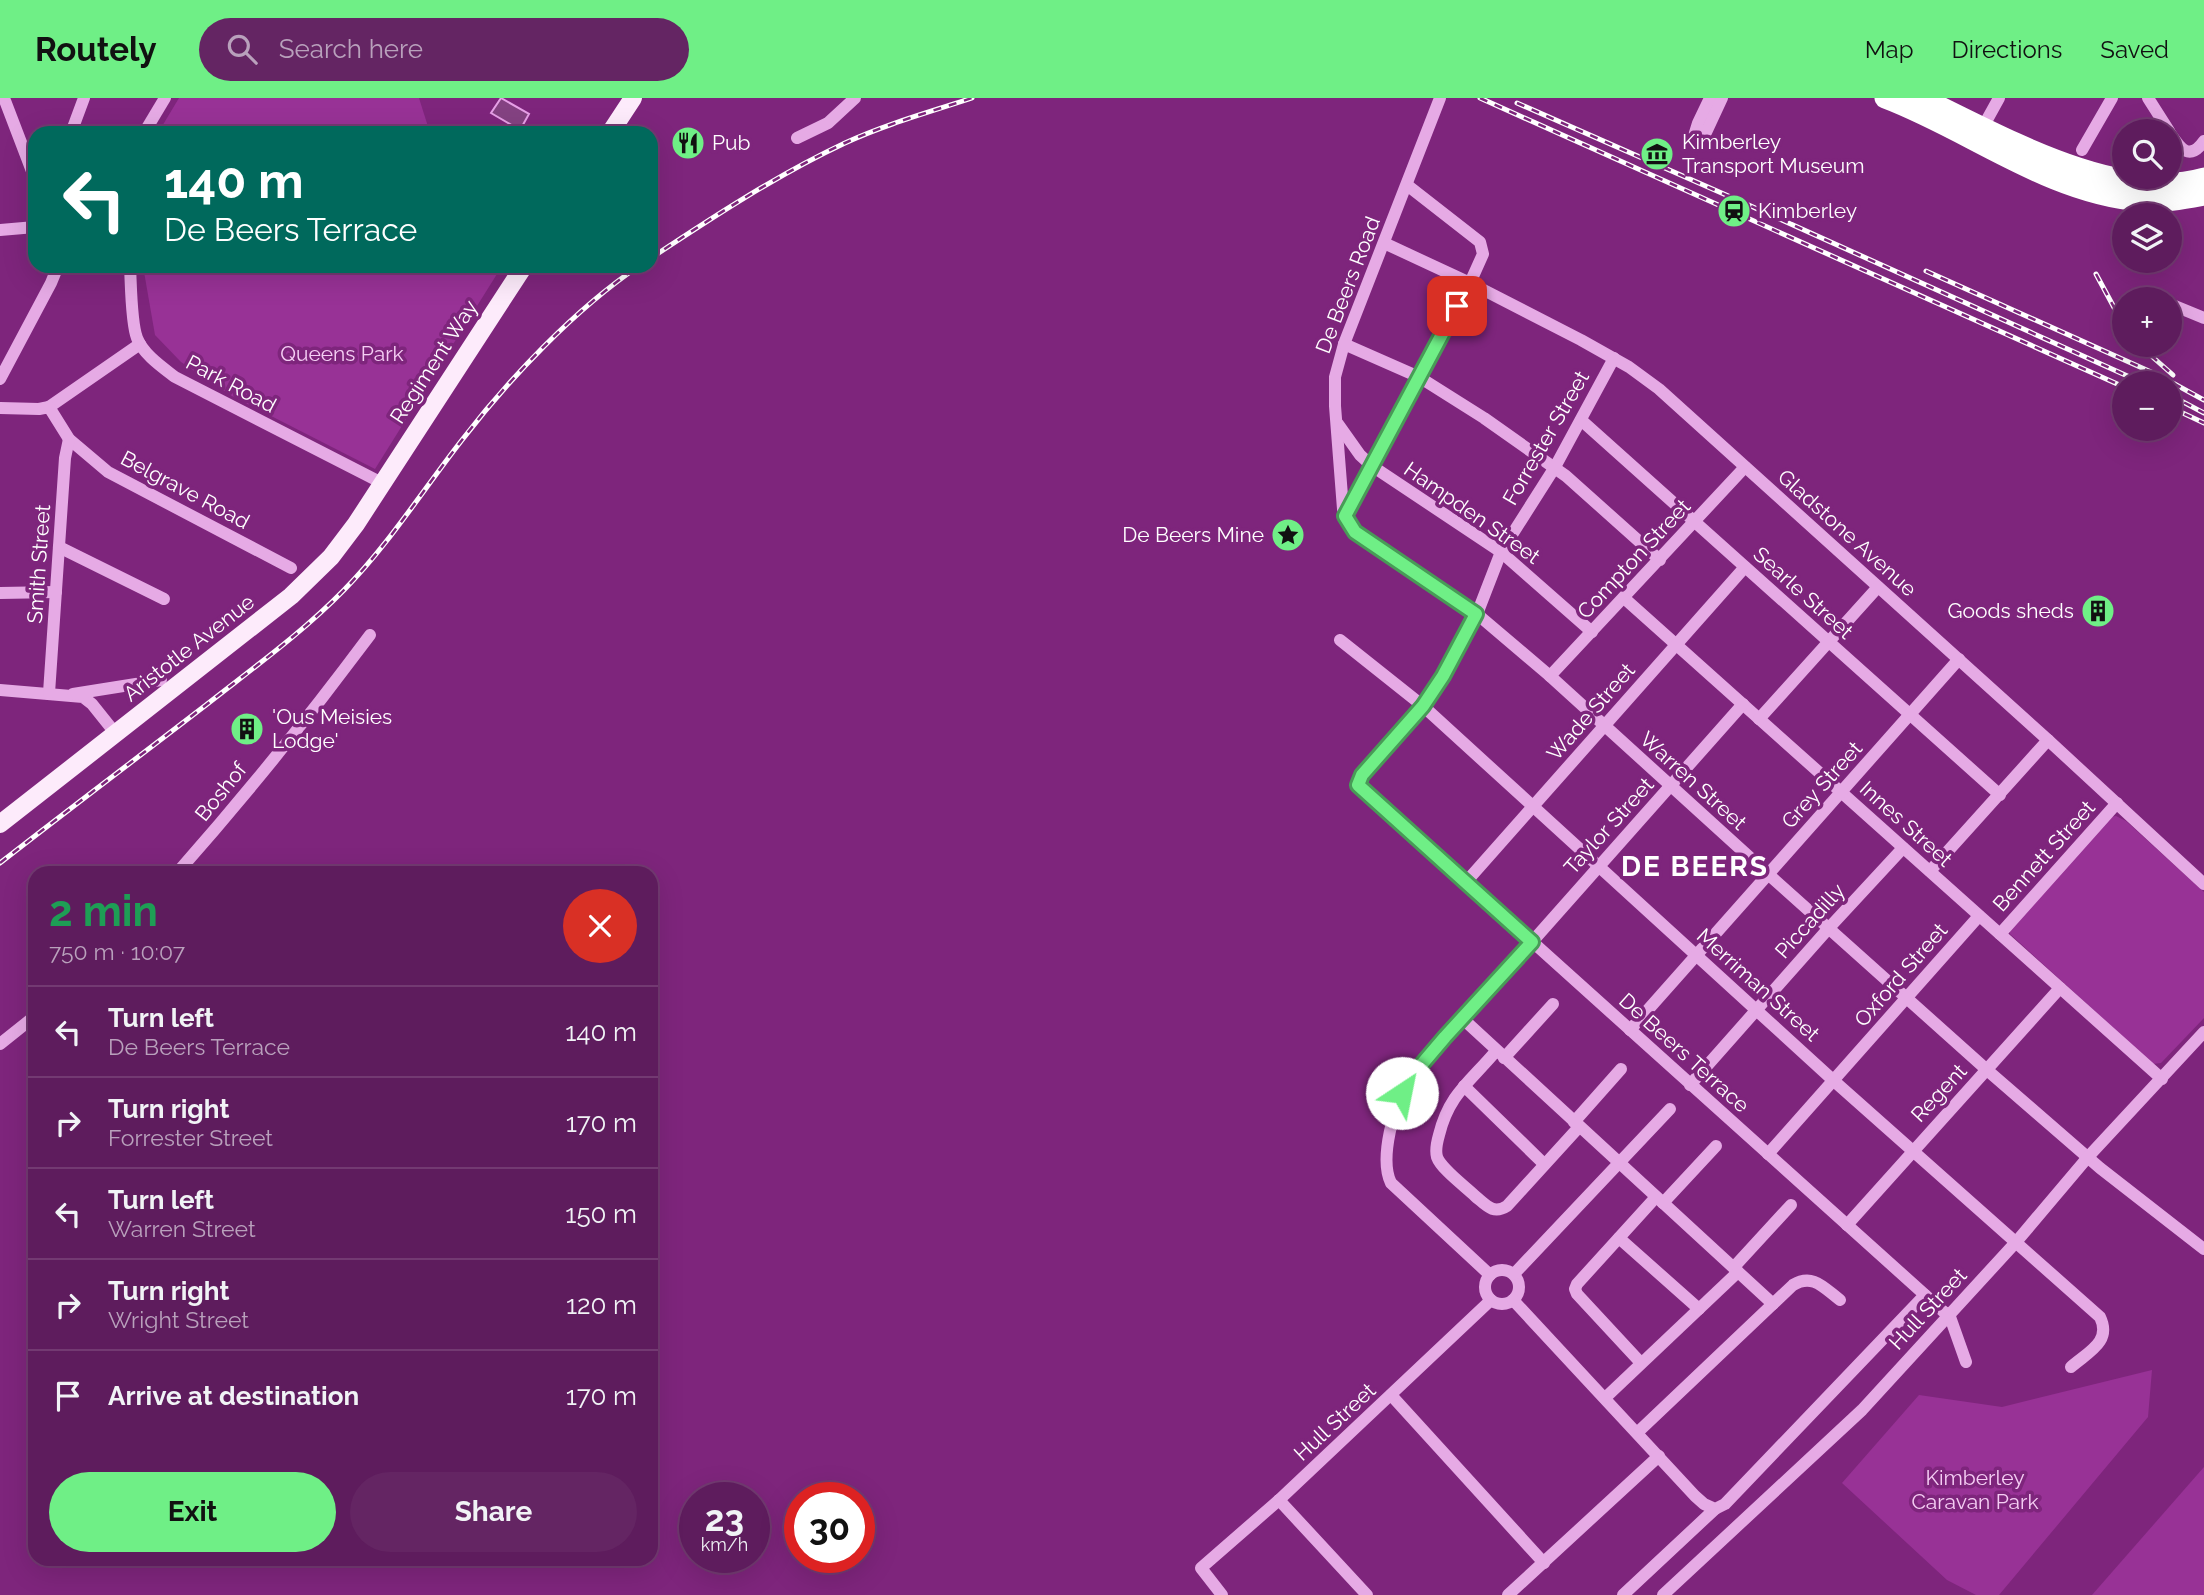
<!DOCTYPE html>
<meta charset="utf-8">
<style>
:root{--surface:#5e1c5d;--page:#642563;--text:#f1f3f6;--muted:#b9a1bc;--line:#733a72;--accent:#6fef86}
body{margin:0;font-family:Raleway,sans-serif;background:var(--page);color:var(--text);height:100vh;display:flex;flex-direction:column;font-size:26px;white-space:nowrap}
*{box-sizing:border-box;margin:0}
p{font-size:23px;color:var(--muted)}
.icon{flex:none;width:38px;height:38px;fill:none;stroke:currentColor;stroke-width:2;stroke-linecap:round;stroke-linejoin:round}
.map{position:relative;flex:1;overflow:hidden}
.panel{position:absolute;left:28px;top:768px;width:630px;height:700px;display:flex;flex-direction:column;background:var(--surface);border-radius:21px;box-shadow:0 7px 28px #0002,0 0 0 2px var(--line)}
.panel>*{flex:none}
.top-card{position:absolute;left:28px;top:28px;width:630px;height:147px;border-radius:21px;box-shadow:0 7px 28px #0002,0 0 0 2px var(--line);background:#00695c;color:#fff;overflow:hidden}
.fabs{position:absolute;left:2112px;top:21px;display:grid;gap:14px}
.fabs a{display:grid;place-items:center;width:70px;height:70px;border-radius:50%;background:var(--surface);box-shadow:0 7px 28px #0002,0 0 0 2px var(--line);font-size:35px}
.speed{position:absolute;left:679px;top:1384px;display:flex;gap:14px;font-size:35px;font-weight:700;text-align:center}
.speed>*{display:grid;place-content:center;width:91px;height:91px;border-radius:50%;background:var(--surface);box-shadow:0 7px 28px #0002,0 0 0 2px var(--line);line-height:1}
.speed small{font-size:18px;font-weight:400}
.speed .limit{border:10px solid #d22;background:#fff;color:#111}
.pin{position:absolute;display:grid;place-items:center;width:60px;height:60px;color:#fff;margin:-30px;border-radius:14px;box-shadow:0 4px 10px #0006}
.me{position:absolute;width:77px;margin:-38px;rotate:34deg;stroke-linejoin:round;filter:drop-shadow(0 0 5px #0008)}
.turn{display:flex;align-items:center;gap:24px;height:147px;padding:0 21px;font-size:32px}
.turn .icon{width:91px;height:91px;stroke-width:2.5}
.turn b{display:block;font-size:49px;line-height:60px}
.round{display:grid;place-items:center;flex:none;width:74px;height:74px;border-radius:37px;background:var(--page)}
.summary{display:flex;align-items:center;justify-content:space-between;height:119px;padding:0 21px}
h1{font-size:42px;font-weight:700;line-height:52px;color:#1e9e55}
.button{display:flex;gap:14px;margin-top:auto;padding:14px 21px}
.button a{flex:1;height:80px;border-radius:42px;background:var(--accent);color:#111;font-size:28px;font-weight:700;line-height:80px;text-align:center}
.button a+a{background:var(--page);color:var(--text)}
ul{padding:0;list-style:none}
li{display:flex;align-items:center;gap:21px;height:91px;padding:0 21px;border-top:2px solid var(--line)}
li div{flex:1}
li b{display:block;font-size:26px}
li em{font-style:normal}
header{display:flex;align-items:center;gap:42px;box-sizing:border-box;height:98px;padding:0 35px;background:var(--accent);color:#111}
header strong{font-size:33px}
nav{display:flex;gap:38px;margin-inline-start:auto;font-size:24px}
.search{width:490px;height:63px;background:var(--page);display:flex;align-items:center;gap:18px;box-sizing:border-box;padding:0 24px;border-radius:38px;color:var(--muted);font-size:26px}
.map>svg:first-child{display:block}
.green{fill:#983296}
.water{fill:#844282;stroke:#e69fe6;stroke-width:2}
.lines{fill:none;stroke-linecap:round;stroke-linejoin:round}
.minor{stroke:#e6aae5;stroke-width:12}
.major{stroke:#fdebfb;stroke-width:18}
.highway{stroke:#fff;stroke-width:21}
.rail-casing{stroke:#fff;stroke-width:5}
.rail{stroke:#7e257c;stroke-width:2.5;stroke-dasharray:8;stroke-linecap:butt}
.route-casing{stroke:#489b57;stroke-width:18}
.route{stroke:#6fef86;stroke-width:12}
.labels{text-anchor:middle;stroke-width:7;stroke-linejoin:round;paint-order:stroke}
.poi-label{font-size:21px;fill:#fff;stroke:#7e257c;text-anchor:start}
.street-label{font-size:21px;fill:#fff;stroke:#7e257c}
.park-label{font-size:21px;fill:#f5cef4;stroke:#7e257c}
.district-label{font-size:28px;font-weight:bold;letter-spacing:2px;fill:#fff;stroke:#7e257c}
</style>
<header>
<strong>Routely</strong>
<div class="search"><svg class="icon" aria-label="search" viewBox="0 0 24 24"><circle cx="10" cy="10" r="6"/><path d="M15 15l6 6"/></svg>Search here</div>
<nav><a>Map</a><a>Directions</a><a>Saved</a></nav>
</header>
<div class="map">
<svg width="2204" height="1497" viewBox="0 0 2204 1497">
<rect width="100%" height="100%" fill="#7e257c"/>
<g class="green">
<polygon points="179,0 419,0 430,35 158,35"/>
<polygon points="143,168 502,168 375,371 232,298 181,264 155,237"/>
<polygon points="2116,718 2126,723 2204,794 2204,920 2161,965 2153,966 2010,836 2010,832 2111,719"/>
<polygon points="2152,1272 2148,1319 1999,1497 1976,1497 1947,1482 1842,1385 1919,1297 2002,1309"/>
<polygon points="2204,1369 2204,1497 2092,1497"/>
</g>
<polygon class="water" points="501,0 529,16 520,32 491,15"/>
<g class="lines">
<g class="minor">
<polyline points="4,0 35,81"/>
<polyline points="1440,0 1344,246 1335,279 1335,308 1343,411 1347,424 1355,434 1477,516 1550,578 1768,776 1987,972 2100,1070 2204,1151"/>
<polyline points="2148,0 2169,33"/>
<polyline points="1983,29 1999,0"/>
<polyline points="71,35 84,0"/>
<polyline points="144,35 165,0"/>
<path d="M2170,35C2180,50 2189,64 2204,43"/>
<polyline points="1694,38 1698,25 1710,0"/>
<polyline points="797,40 828,25 855,0"/>
<polyline points="1702,43 1722,0"/>
<polyline points="2082,52 2112,0"/>
<polyline points="0,132 35,129"/>
<polyline points="1384,145 1470,185 1581,242 1629,269 1659,291 2048,642 2204,786"/>
<path d="M130,168C131,185 131,225 137,240C143,256 162,269 175,279L382,385"/>
<polyline points="2170,206 2204,220"/>
<polyline points="1344,246 1419,279 1484,320 1566,378 1660,462"/>
<polyline points="1614,260 1555,369 1501,454 1477,516 1443,578 1423,608 1362,677 1358,687 1944,1214 1949,1216 1966,1264"/>
<polyline points="0,281 51,185 58,168"/>
<polyline points="49,309 140,246"/>
<polyline points="0,310 39,311 49,309 69,341 108,374 291,470"/>
<polyline points="1581,322 2000,697"/>
<polyline points="1338,326 1360,357 1372,368 1501,454 1592,534"/>
<polyline points="1345,418 1470,185 1483,156 1480,144 1407,87"/>
<polyline points="59,449 164,501"/>
<polyline points="0,495 56,494"/>
<polyline points="1624,500 2162,981"/>
<path d="M1340,542L1423,608L1834,983L2100,1219C2112,1244 2088,1254 2071,1269"/>
<polyline points="1550,578 1745,369"/>
<polyline points="0,592 83,599 92,606 116,636"/>
<polyline points="49,595 65,360 69,341"/>
<polyline points="73,596 161,582"/>
<polyline points="1759,621 1878,489"/>
<polyline points="1930,773 2048,642"/>
<path d="M177,775C245,698 309,619 370,537"/>
<polyline points="1466,784 1745,469"/>
<polyline points="2000,836 2117,705"/>
<polyline points="1462,920 1773,1206"/>
<polyline points="1630,932 1959,561"/>
<polyline points="0,946 35,918"/>
<path d="M1496,953C1470,984 1449,996 1439,1037C1437,1044 1435,1052 1437,1059C1441,1071 1466,1089 1475,1098C1486,1107 1493,1117 1507,1108L1579,1029"/>
<polyline points="1504,960 1553,906"/>
<polyline points="1690,987 1828,831 1903,750"/>
<polyline points="1464,988 1544,1066"/>
<polyline points="1574,1024 1621,971"/>
<polyline points="1768,1056 1979,818"/>
<polyline points="1663,1105 1716,1048"/>
<polyline points="1847,1127 2060,890"/>
<polyline points="1619,1140 1699,1211"/>
<polyline points="1734,1169 1791,1107"/>
<circle cx="1502" cy="1189" r="17"/>
<polyline points="1514,1176 1670,1011"/>
<path d="M1490,1177L1391,1085C1379,1061 1394,1007 1408,984C1416,969 1430,956 1442,943C1470,909 1501,877 1531,845C1602,766 1672,685 1743,606"/>
<polyline points="1513,1202 1695,1398 1704,1406 1715,1411 1725,1406 1925,1197"/>
<polyline points="1641,1265 1577,1196 1575,1191 1577,1186 1656,1099"/>
<polyline points="1391,1297 1544,1465"/>
<polyline points="1605,1300 1738,1174"/>
<path d="M1638,1334L1793,1187C1813,1175 1824,1190 1840,1202"/>
<polyline points="1279,1402 1367,1497"/>
<polyline points="1222,1497 1201,1470 1279,1402 1491,1202"/>
<polyline points="1508,1497 1659,1358"/>
<polyline points="1623,1497 1715,1411"/>
<polyline points="1663,1497 1862,1312 2017,1143 2088,1059 2204,934"/>
</g>
<g class="major">
<polyline points="610,35 633,0"/>
<polyline points="0,726 291,498 331,459 356,426 524,168"/>
</g>
<g class="highway">
<path d="M1885,0C1970,32 2047,95 2140,103C2161,105 2183,101 2204,97"/>
<path d="M1922,0C2000,37 2116,105 2204,80"/>
</g>
<defs>
<g id="rail">
<polyline points="1480,0 2124,289"/>
<polyline points="1517,5 1742,104 2143,285"/>
<path d="M651,160C713,119 777,77 845,45C886,26 930,14 972,0"/>
<polyline points="1926,173 2160,278 2204,302"/>
<polyline points="2096,176 2124,228"/>
<polyline points="2139,247 2173,277"/>
<polyline points="2170,297 2204,315"/>
<polyline points="2170,309 2204,325"/>
<path d="M0,765C68,712 137,660 206,607C253,570 302,535 344,492C389,446 423,392 462,342C509,281 575,211 639,168"/>
</g>
</defs>
<use href="#rail" class="rail-casing"/>
<use href="#rail" class="rail"/>
</g>
<g class="lines">
<defs>
<polyline id="route" points="1402,995 1411,979 1445,939 1532,844 1358,687 1362,677 1423,608 1443,578 1476,516 1355,434 1345,418 1457,208"/>
</defs>
<use href="#route" class="route-casing"/>
<use href="#route" class="route"/>
</g>
<defs>
<symbol id="restaurant-disc" viewBox="-11 -11 22 22"><circle r="9.5" fill="#6fef86" stroke="#7e257c"/><path d="M-5-6h1v4h1v-4h1v4h1v-4h1v5L-1.5 .5V6h-2V.5L-5-1ZM5-6V6H3V1.5H1.5Q1.5-4 5-6Z" fill="#111"/></symbol>
<symbol id="museum-disc" viewBox="-11 -11 22 22"><circle r="9.5" fill="#6fef86" stroke="#7e257c"/><path d="M0-6L6-3V-2H-6V-3ZM-5-1h2V3h-2ZM-1-1h2V3h-2ZM3-1h2V3H3ZM-6 4H6V6H-6Z" fill="#111"/></symbol>
<symbol id="station-disc" viewBox="-11 -11 22 22"><circle r="9.5" fill="#6fef86" stroke="#7e257c"/><path d="M-3-6H3Q5-6 5-4V2Q5 4 3 4L4.5 6H3L1.5 4h-3L-3 6H-4.5L-3 4Q-5 4-5 2V-4Q-5-6-3-6ZM-3.5-4v3h7v-3ZM-3.5 1v1.5H-2V1ZM2 1v1.5H3.5V1Z" fill="#111"/></symbol>
<symbol id="sight-disc" viewBox="-11 -11 22 22"><circle r="9.5" fill="#6fef86" stroke="#7e257c"/><path d="M0-6L1.8-2.2L6-1.7L2.9 1.2L3.7 5.4L0 3.3L-3.7 5.4L-2.9 1.2L-6-1.7L-1.8-2.2Z" fill="#111"/></symbol>
<symbol id="building-disc" viewBox="-11 -11 22 22"><circle r="9.5" fill="#6fef86" stroke="#7e257c"/><path d="M-4-6H4V6H1V3H-1V6H-4ZM-2.5-4.3h1.7v1.8h-1.7ZM.8-4.3h1.7v1.8H.8ZM-2.5-1h1.7V.8h-1.7ZM.8-1h1.7V.8H.8Z" fill="#111"/></symbol>
</defs>
<g fill-rule="evenodd">
<use href="#restaurant-disc" x="669" y="26" width="38" height="38"/>
<use href="#museum-disc" x="1638" y="37" width="38" height="38"/>
<use href="#station-disc" x="1715" y="94" width="38" height="38"/>
<use href="#sight-disc" x="1269" y="418" width="38" height="38"/>
<use href="#building-disc" x="2079" y="494" width="38" height="38"/>
<use href="#building-disc" x="228" y="612" width="38" height="38"/>
</g>
<g class="labels">
<g class="poi-label">
<text x="1682" y="51">Kimberley<tspan x="1682" dy="24">Transport Museum</tspan></text>
<text x="712" y="52">Pub</text>
<text x="1758" y="120">Kimberley</text>
<text x="1264" y="444" text-anchor="end">De Beers Mine</text>
<text x="2074" y="520" text-anchor="end">Goods sheds</text>
<text x="272" y="626">'Ous Meisies<tspan x="272" dy="24">Lodge'</tspan></text>
</g>
<g class="street-label">
<text transform="translate(1348 187) rotate(-69)" y="7">De Beers Road</text>
<text transform="translate(434 264) rotate(-57)" y="7">Regiment Way</text>
<text transform="translate(231 286) rotate(28)" y="7">Park Road</text>
<text transform="translate(1546 340) rotate(-60)" y="7">Forrester Street</text>
<text transform="translate(185 392) rotate(28)" y="7">Belgrave Road</text>
<text transform="translate(1472 415) rotate(35)" y="7">Hampden Street</text>
<text transform="translate(1847 435) rotate(42)" y="7">Gladstone Avenue</text>
<text transform="translate(1634 461) rotate(-47)" y="7">Compton Street</text>
<text transform="translate(39 466) rotate(-86)" y="7">Smith Street</text>
<text transform="translate(1803 495) rotate(42)" y="7">Searle Street</text>
<text transform="translate(189 550) rotate(-38)" y="7">Aristotle Avenue</text>
<text transform="translate(1591 614) rotate(-49)" y="7">Wade Street</text>
<text transform="translate(1693 683) rotate(42)" y="7">Warren Street</text>
<text transform="translate(1822 687) rotate(-48)" y="7">Grey Street</text>
<text transform="translate(221 694) rotate(-51)" y="7">Boshof</text>
<text transform="translate(1906 726) rotate(42)" y="7">Innes Street</text>
<text transform="translate(1609 728) rotate(-48)" y="7">Taylor Street</text>
<text transform="translate(2044 758) rotate(-48)" y="7">Bennett Street</text>
<text transform="translate(1810 823) rotate(-48)" y="7">Piccadilly</text>
<text transform="translate(1901 877) rotate(-49)" y="7">Oxford Street</text>
<text transform="translate(1758 887) rotate(42)" y="7">Merriman Street</text>
<text transform="translate(1684 955) rotate(42)" y="7">De Beers Terrace</text>
<text transform="translate(1939 995) rotate(-47)" y="7">Regent</text>
<text transform="translate(1928 1211) rotate(-47)" y="7">Hull Street</text>
<text transform="translate(1335 1324) rotate(-43)" y="7">Hull Street</text>
</g>
<g class="park-label">
<text x="342" y="263">Queens Park</text>
<text x="1975" y="1387">Kimberley<tspan x="1975" dy="24">Caravan Park</tspan></text>
</g>
<g class="district-label">
<text x="1695" y="778">DE BEERS</text>
</g>
</g>
</svg>
<div class="fabs">
<a><svg class="icon" aria-label="search" viewBox="0 0 24 24"><circle cx="10" cy="10" r="6"/><path d="M15 15l6 6"/></svg></a>
<a><svg class="icon" aria-label="layers" viewBox="0 0 24 24"><path d="M12 4l9 5-9 5-9-5zM3 14l9 5 9-5"/></svg></a>
<a>+</a>
<a>−</a>
</div>
<div class="speed"><div>23<small>km/h</small></div><div class="limit">30</div></div>
<div class="pin" style="left:1457px;top:208px;background:#d93025"><svg class="icon" aria-label="arrive" viewBox="0 0 24 24"><path d="M6 21V4h12l-3 4 3 4H6"/></svg></div>
<svg class="me" style="left:1402px;top:995px" viewBox="-20 -20 40 40"><circle r="19" fill="#fff"/><path d="M0-13L10 11 0 6-10 11z" fill="#6fef86"/></svg>
<div class="top-card">
<div class="turn"><svg class="icon" aria-label="left" viewBox="0 0 24 24"><path d="M17 20v-9H6M10 6l-5 5 5 5"/></svg><div><b>140 m</b>De Beers Terrace</div></div>
</div>
<section class="panel">
<div class="summary"><div><h1>2 min</h1><p>750 m · 10:07</p></div><a class="round" style="background:#d93025;color:#fff"><svg class="icon" aria-label="close" viewBox="0 0 24 24"><path d="M6 6l12 12M18 6L6 18"/></svg></a></div>
<ul>
<li><svg class="icon" aria-label="left" viewBox="0 0 24 24"><path d="M17 20v-9H6M10 6l-5 5 5 5"/></svg><div><b>Turn left</b><p>De Beers Terrace</p></div><em>140 m</em></li>
<li><svg class="icon" aria-label="right" viewBox="0 0 24 24"><path d="M7 20v-9h11M14 6l5 5-5 5"/></svg><div><b>Turn right</b><p>Forrester Street</p></div><em>170 m</em></li>
<li><svg class="icon" aria-label="left" viewBox="0 0 24 24"><path d="M17 20v-9H6M10 6l-5 5 5 5"/></svg><div><b>Turn left</b><p>Warren Street</p></div><em>150 m</em></li>
<li><svg class="icon" aria-label="right" viewBox="0 0 24 24"><path d="M7 20v-9h11M14 6l5 5-5 5"/></svg><div><b>Turn right</b><p>Wright Street</p></div><em>120 m</em></li>
<li><svg class="icon" aria-label="arrive" viewBox="0 0 24 24"><path d="M6 21V4h12l-3 4 3 4H6"/></svg><div><b>Arrive at destination</b></div><em>170 m</em></li>
</ul>
<div class="button"><a>Exit</a><a>Share</a></div>
</section>
</div>
